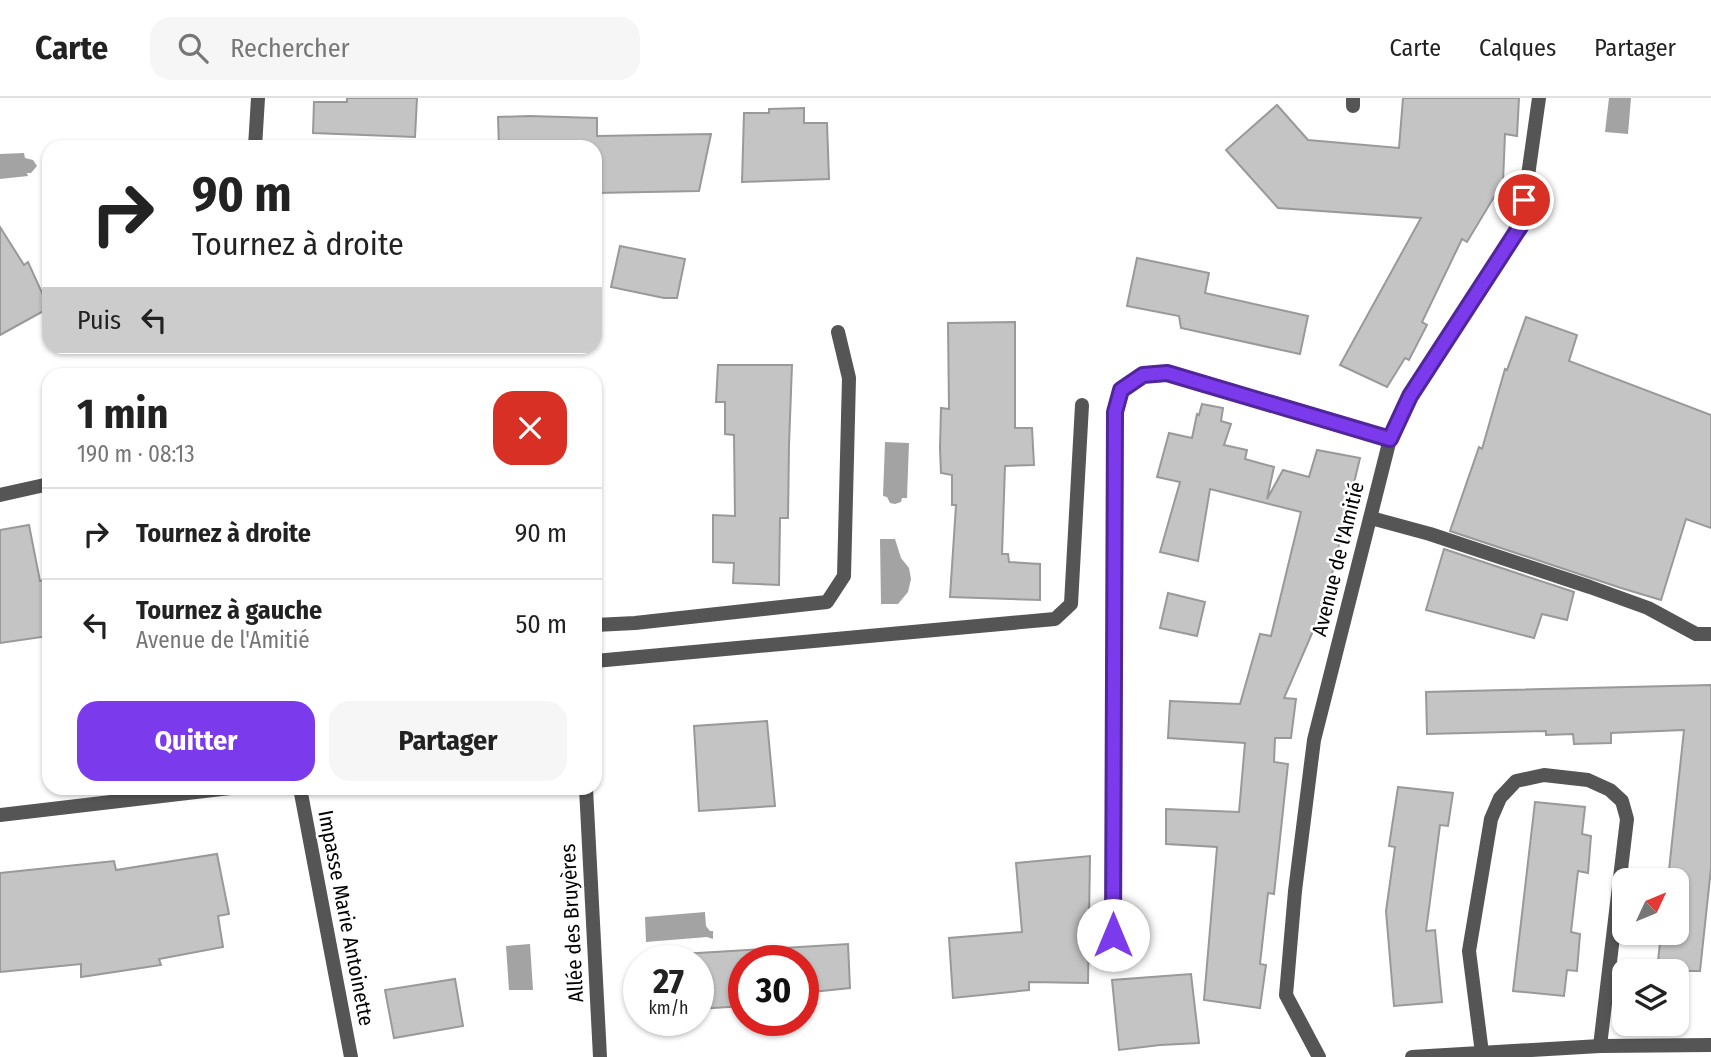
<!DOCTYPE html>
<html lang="fr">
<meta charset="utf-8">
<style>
:root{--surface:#fff;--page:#f6f6f6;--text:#222;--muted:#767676;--line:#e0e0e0;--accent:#7c3aed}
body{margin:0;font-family:"Fira Sans Condensed",sans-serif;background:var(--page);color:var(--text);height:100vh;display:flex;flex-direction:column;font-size:26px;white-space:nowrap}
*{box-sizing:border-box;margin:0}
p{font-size:23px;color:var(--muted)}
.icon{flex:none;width:38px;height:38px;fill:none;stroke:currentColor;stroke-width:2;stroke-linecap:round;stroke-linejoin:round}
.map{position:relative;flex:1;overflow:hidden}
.panel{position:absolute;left:42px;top:270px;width:560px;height:427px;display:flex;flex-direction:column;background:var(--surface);border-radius:21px;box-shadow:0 2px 5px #0004}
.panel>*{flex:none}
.top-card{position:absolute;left:42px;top:42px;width:560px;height:214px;border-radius:21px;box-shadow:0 2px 5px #0004;background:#fff;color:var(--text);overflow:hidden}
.needle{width:46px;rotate:46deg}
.controls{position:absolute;left:1612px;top:770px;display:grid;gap:14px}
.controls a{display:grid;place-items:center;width:77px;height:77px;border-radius:14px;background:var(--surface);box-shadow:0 2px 5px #0004;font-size:35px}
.speed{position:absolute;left:623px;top:847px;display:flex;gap:14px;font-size:35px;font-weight:700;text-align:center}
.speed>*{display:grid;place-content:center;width:91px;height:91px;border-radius:50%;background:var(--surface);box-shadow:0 2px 5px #0004;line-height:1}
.speed small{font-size:18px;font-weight:400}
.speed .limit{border:10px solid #d22;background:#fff;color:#111}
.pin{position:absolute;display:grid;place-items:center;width:60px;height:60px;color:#fff;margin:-30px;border:4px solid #fff;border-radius:50%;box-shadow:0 2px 7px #0007}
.me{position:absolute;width:77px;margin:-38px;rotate:0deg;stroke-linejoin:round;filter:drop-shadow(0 0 5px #0008)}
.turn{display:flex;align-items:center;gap:24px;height:147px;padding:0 35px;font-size:32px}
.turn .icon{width:91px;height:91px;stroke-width:2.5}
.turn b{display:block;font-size:49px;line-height:60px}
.then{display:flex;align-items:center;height:66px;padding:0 35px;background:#0003;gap:14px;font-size:26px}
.round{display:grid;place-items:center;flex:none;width:74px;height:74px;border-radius:21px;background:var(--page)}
.head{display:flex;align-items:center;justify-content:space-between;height:119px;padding:0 35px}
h1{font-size:42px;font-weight:700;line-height:52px}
.cta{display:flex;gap:14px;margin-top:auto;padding:14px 35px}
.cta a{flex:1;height:80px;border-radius:21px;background:var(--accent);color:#fff;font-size:28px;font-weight:700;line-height:80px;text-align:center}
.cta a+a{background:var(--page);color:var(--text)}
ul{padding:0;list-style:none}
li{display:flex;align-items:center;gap:21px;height:91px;padding:0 35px;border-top:2px solid var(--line)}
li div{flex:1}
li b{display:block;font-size:26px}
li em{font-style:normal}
header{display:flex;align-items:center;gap:42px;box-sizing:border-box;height:98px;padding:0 35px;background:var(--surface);border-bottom:2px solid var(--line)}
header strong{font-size:33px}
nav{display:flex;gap:38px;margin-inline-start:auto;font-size:24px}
.search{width:490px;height:63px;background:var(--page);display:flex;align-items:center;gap:18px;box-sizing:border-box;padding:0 24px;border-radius:21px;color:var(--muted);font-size:26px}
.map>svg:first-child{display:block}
.water{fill:#a3a3a3}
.building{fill:#c4c4c4;stroke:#999;stroke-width:2}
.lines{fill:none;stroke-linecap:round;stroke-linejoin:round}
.lane{stroke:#555;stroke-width:14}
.street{stroke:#555;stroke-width:14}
.route-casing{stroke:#51269a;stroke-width:18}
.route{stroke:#7c3aed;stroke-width:12}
.labels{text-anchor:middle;stroke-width:5;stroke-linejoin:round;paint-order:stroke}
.street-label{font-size:21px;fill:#000;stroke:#fff}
</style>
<header>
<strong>Carte</strong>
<div class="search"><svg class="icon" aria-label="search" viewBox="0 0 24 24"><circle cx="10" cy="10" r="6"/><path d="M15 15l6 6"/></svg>Rechercher</div>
<nav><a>Carte</a><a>Calques</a><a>Partager</a></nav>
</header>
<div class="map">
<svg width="1711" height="959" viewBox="0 0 1711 959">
<rect width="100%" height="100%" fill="#fff"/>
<g class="water">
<polygon points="1609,0 1631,0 1628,36 1605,34"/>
<polygon points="24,55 25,60 33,62 37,68 31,75 27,75 28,78 0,81 0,56"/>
<polygon points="885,344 909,345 907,400 902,400 901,404 895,406 890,405 887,399 883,398"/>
<polygon points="880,441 895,441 901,460 909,470 911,481 908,494 898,506 881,506"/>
<polygon points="705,814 706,828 710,833 713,833 713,841 707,839 646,844 645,819"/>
<polygon points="530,846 533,892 509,892 506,848"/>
</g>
<g class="building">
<polygon points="347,0 417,0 415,39 313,35 314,4 347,4"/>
<polygon points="1403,0 1519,0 1517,38 1505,36 1503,84 1467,144 1462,141 1422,224 1427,227 1409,262 1405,260 1387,289 1340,267 1421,120 1278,110 1226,52 1277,7 1308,42 1399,50"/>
<polygon points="804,10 804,25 827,25 829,81 742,84 744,15 769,15 769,11"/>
<polygon points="529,18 597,20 597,38 711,36 699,93 595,95 595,49 499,49 498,19"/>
<polygon points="0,129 24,167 28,164 49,210 0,237"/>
<polygon points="620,148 685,161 677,200 664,200 611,189"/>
<polygon points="1137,160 1209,175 1205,195 1308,218 1300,256 1181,230 1179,218 1127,208"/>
<polygon points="1526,219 1577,237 1569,263 1711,317 1711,430 1686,421 1661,502 1621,490 1450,433 1479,349 1482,351 1505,271 1507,272"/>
<polygon points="1015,224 1015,330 1032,330 1034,367 1005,368 1002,456 1008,456 1009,464 1040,466 1040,502 950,499 956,407 952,407 952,377 941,375 940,351 941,310 949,311 948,225"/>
<polygon points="718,267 792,267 789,347 788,420 780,420 779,487 733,485 734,465 713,464 713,417 735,418 734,337 725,336 725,304 716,304"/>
<polygon points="1202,306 1223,310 1221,323 1231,326 1224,347 1247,352 1245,361 1274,369 1267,401 1283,372 1309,379 1317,352 1360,360 1318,534 1313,533 1284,600 1296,601 1291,640 1275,640 1274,664 1288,666 1274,796 1268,795 1260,866 1266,867 1260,910 1204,902 1217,749 1166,746 1166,711 1239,714 1245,645 1168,640 1170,603 1240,606 1260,536 1271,538 1301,414 1210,391 1198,463 1160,454 1180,384 1157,379 1169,335 1192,340 1197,316 1199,317"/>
<polygon points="29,427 40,483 49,481 49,538 0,545 0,432"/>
<polygon points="1444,451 1574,494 1567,522 1542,516 1534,540 1426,512"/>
<polygon points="1168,495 1205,504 1197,538 1160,530"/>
<polygon points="1711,587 1711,770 1700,873 1657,873 1661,835 1676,835 1676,782 1666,782 1667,772 1669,772 1684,632 1611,635 1611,645 1574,646 1573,636 1546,637 1546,633 1427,636 1426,594"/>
<polygon points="767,623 775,708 699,713 694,628"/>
<polygon points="1398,689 1453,695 1448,728 1440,727 1426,833 1435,832 1442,904 1394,908 1386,813 1395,749 1389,748"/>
<polygon points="1535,704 1585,709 1582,736 1591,738 1588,775 1578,773 1571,834 1580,836 1577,873 1567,872 1564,898 1513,893"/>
<polygon points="217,756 229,816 218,818 223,849 159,861 161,867 81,879 81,866 0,874 0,775 114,763 116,772"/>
<polygon points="1090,758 1088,885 1029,884 1029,892 953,900 949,840 1022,834 1016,765"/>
<polygon points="848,846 850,890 803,895 803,863 744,863 744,908 698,911 698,863 683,863 682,856"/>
<polygon points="1191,876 1199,945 1160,947 1119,952 1112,882"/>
<polygon points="455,881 463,928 394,940 385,892"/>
</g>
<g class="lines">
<g class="lane">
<polyline points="1353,8 1353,0"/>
<polyline points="595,527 635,525 827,504 844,478 849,280 838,234"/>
<polyline points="595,563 1055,521 1071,506 1082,307"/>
</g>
<g class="street">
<polyline points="255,49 258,0"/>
<polyline points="0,397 49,386"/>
<polyline points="1371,420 1430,436 1590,489 1648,510 1696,536 1711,536"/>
<polyline points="300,690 351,959"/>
<polyline points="586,690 600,959"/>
<polyline points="0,717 230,690"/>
<polyline points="1113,837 1115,314 1121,292 1144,277 1167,275 1390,341"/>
<polyline points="1482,955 1469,853 1491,721 1500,700 1516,683 1544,677 1588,682 1610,692 1622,703 1627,721 1600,948"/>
<polyline points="1319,959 1286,897 1295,793 1314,642 1390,341 1410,298 1521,127 1539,0"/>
<polyline points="1412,959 1600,948 1711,947"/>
</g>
</g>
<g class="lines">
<defs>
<polyline id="route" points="1113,837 1115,314 1121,292 1143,277 1167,275 1390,341 1410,298 1521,127 1524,102"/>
</defs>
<use href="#route" class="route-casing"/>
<use href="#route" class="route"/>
</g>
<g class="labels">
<g class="street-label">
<text transform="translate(1338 461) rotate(-76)" y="7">Avenue de l'Amitié</text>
<text transform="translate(346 820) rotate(79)" y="7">Impasse Marie Antoinette</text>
<text transform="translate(572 825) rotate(-93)" y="7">Allée des Bruyères</text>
</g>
</g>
</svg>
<div class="controls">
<a><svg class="needle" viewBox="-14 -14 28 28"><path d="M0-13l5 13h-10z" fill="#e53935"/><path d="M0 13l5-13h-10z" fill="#767676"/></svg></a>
<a><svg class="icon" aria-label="layers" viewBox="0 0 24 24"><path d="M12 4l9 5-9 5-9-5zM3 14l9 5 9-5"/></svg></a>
</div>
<div class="speed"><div>27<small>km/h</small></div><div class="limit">30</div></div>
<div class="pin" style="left:1524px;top:102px;background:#d93025"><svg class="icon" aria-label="arrive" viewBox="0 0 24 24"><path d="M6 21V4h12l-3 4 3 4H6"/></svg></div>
<svg class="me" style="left:1113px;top:837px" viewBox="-20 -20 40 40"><circle r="19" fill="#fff"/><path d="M0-13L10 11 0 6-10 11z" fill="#7c3aed"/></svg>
<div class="top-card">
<div class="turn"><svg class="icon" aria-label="right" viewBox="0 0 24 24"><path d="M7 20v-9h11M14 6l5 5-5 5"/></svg><div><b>90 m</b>Tournez à droite</div></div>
<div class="then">Puis<svg class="icon" aria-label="left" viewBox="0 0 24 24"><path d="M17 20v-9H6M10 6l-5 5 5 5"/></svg></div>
</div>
<section class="panel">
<div class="head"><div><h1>1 min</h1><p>190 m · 08:13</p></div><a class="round" style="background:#d93025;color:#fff"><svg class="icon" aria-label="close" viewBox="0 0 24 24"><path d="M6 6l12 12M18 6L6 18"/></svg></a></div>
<ul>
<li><svg class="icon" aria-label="right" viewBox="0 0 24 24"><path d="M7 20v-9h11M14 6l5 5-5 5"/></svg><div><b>Tournez à droite</b></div><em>90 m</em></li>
<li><svg class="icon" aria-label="left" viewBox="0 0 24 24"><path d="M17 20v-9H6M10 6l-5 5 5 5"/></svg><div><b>Tournez à gauche</b><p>Avenue de l'Amitié</p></div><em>50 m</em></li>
</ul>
<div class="cta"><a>Quitter</a><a>Partager</a></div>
</section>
</div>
